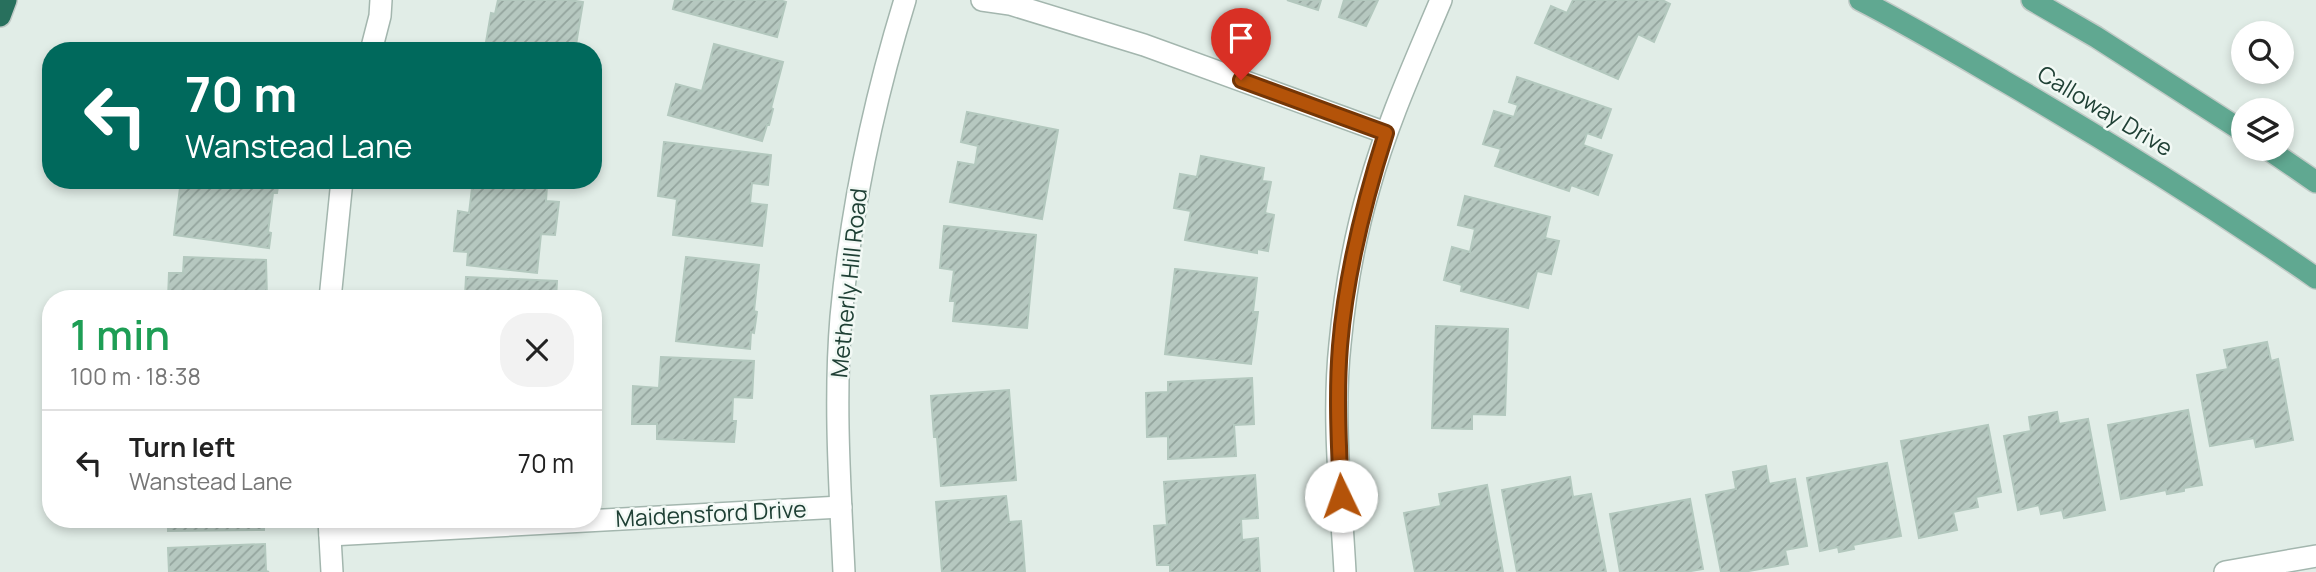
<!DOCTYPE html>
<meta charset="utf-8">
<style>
:root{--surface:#fff;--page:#f2f2f2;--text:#222;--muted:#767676;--line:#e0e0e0}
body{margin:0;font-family:Manrope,sans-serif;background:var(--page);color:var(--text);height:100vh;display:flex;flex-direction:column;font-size:26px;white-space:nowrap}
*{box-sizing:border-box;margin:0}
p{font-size:23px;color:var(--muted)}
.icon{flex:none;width:38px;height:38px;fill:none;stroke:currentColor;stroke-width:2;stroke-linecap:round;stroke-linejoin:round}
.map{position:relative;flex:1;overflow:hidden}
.panel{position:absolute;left:42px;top:290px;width:560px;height:238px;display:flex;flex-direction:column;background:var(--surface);border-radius:28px;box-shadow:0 4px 10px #0003}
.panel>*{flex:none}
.guide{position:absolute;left:42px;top:42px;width:560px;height:147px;border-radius:28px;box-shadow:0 4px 10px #0003;background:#00695c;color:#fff;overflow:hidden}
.buttons{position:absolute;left:2231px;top:21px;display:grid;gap:14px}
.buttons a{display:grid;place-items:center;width:63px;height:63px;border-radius:50%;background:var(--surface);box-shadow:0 4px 10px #0003;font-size:35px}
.pin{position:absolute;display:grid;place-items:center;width:60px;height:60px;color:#fff;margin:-72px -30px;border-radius:50% 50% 50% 0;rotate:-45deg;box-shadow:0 0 7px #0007}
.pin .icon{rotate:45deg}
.me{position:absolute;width:77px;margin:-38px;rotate:357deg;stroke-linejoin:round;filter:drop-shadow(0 0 5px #0008)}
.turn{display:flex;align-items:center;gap:24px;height:147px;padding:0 28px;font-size:32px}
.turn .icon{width:91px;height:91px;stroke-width:2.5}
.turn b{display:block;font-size:49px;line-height:60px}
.round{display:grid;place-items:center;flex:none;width:74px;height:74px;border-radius:28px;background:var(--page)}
.head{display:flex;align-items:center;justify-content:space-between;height:119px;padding:0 28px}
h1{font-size:42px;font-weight:600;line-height:52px;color:#1e9e55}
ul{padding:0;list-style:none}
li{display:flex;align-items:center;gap:21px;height:105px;padding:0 28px;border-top:2px solid var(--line)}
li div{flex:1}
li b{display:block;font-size:26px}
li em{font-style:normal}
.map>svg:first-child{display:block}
.building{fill:url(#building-hatch);stroke:#b3c8be;stroke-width:2}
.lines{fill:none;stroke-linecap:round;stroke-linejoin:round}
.minor-casing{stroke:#a3b6ae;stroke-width:24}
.major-casing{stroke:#c0cac6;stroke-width:24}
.highway-casing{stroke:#c0cac6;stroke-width:24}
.minor{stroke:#fff;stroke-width:21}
.major{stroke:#60a891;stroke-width:21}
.highway{stroke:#28705d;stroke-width:21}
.route-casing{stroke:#753606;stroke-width:18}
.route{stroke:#b45309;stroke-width:12}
.labels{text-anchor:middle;stroke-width:5;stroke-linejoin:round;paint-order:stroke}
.street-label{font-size:23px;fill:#1f4035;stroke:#f2f9f5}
</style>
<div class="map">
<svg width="2316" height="572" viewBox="0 0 2316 572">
<defs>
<pattern id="building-hatch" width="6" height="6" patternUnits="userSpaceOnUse" patternTransform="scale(1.75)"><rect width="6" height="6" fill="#b6c8c0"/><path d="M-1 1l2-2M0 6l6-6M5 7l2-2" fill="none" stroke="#93a49d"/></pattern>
</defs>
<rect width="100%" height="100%" fill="#e1ede7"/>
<g class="building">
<polygon points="498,0 569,0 583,2 575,51 488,51 485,48 491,13 495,14"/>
<polygon points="675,0 779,0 786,2 777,37 673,9"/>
<polygon points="1287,0 1321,0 1318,10"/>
<polygon points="1344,0 1378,0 1366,26 1339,17"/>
<polygon points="1573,0 1662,0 1670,4 1654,42 1638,34 1618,79 1535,43 1551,6 1567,13"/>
<polygon points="714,44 783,62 771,108 773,109 769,125 767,125 762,141 668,115 676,84 702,91"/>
<polygon points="1517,77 1611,109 1601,138 1587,133 1583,145 1612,155 1598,195 1571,185 1569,191 1495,166 1501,149 1483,144 1494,111 1514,117 1518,105 1509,102"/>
<polygon points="967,112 1058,130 1042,219 950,202 958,162 975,165 978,146 961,142"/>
<polygon points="664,142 771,155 768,185 752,183 750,203 767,205 762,246 673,235 677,199 658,196"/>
<polygon points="1201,156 1264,168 1262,181 1271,182 1265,213 1274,215 1268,251 1257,249 1257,253 1185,240 1191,211 1174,208 1180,174 1197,177"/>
<polygon points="181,180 279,180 277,193 273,193 268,232 271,233 269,248 174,235"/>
<polygon points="473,180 499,180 547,186 546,201 559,202 555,235 541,234 537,273 467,265 468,252 454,251 458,211 469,213"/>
<polygon points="1465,196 1550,217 1545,238 1559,241 1551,274 1537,271 1528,308 1461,291 1462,285 1444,280 1452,247 1470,252 1475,229 1458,225"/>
<polygon points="944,226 1036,235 1027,328 953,321 955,301 950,301 954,270 940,268"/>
<polygon points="184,257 266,260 267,299 168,299 169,273 183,273"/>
<polygon points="686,257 759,265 754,311 757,312 754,333 751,332 750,349 676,341"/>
<polygon points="1175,269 1257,278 1253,312 1258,312 1251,364 1165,354"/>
<polygon points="466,277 557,281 556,299 452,299 452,295 465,296"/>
<polygon points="1436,326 1508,329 1505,415 1472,414 1472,429 1432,428"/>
<polygon points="2267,342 2271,361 2278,359 2293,440 2256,447 2254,438 2210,446 2197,375 2228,369 2224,350"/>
<polygon points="661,357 754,361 752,398 733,397 732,421 736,421 734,442 657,439 657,424 632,424 633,386 659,388"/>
<polygon points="1252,378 1254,424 1234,425 1236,456 1168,459 1168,436 1147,437 1146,393 1168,392 1168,382"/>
<polygon points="1009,390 1016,480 941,486 937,437 934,437 931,396"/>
<polygon points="2188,410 2202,485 2184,488 2184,491 2167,494 2166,490 2121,499 2108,425"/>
<polygon points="2057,412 2059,424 2088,419 2105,510 2064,518 2062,510 2041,514 2039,505 2018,510 2004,436 2031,431 2029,417"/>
<polygon points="1988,425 2001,492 1976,497 1978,507 1953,512 1957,530 1919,538 1901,441"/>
<polygon points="1887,463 1901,536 1853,545 1854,549 1839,552 1838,547 1820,551 1807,478"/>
<polygon points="1766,466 1769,484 1795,479 1807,546 1785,550 1788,564 1743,572 1721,572 1706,495 1736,489 1733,472"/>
<polygon points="1255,475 1258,518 1241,519 1242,540 1258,538 1260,572 1170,572 1170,565 1157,565 1154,526 1167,525 1164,482"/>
<polygon points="1570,477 1573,497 1591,494 1606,572 1517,572 1502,490"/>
<polygon points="1487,485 1503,572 1415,572 1404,513 1441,506 1439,494"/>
<polygon points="1006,496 1009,522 1021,521 1025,572 942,572 936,502"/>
<polygon points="1690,499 1703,569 1685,572 1620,572 1610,514"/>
<polygon points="168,520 264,520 264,530 168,531"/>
<polygon points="265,544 266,571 269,572 169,572 168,548"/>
</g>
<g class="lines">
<defs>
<g id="minor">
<polyline points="982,0 1010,4 1144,45 1386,133"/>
<polyline points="371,51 380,16 381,0"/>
<polyline points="330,299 342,180"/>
<polyline points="329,520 332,572"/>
<polyline points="330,535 841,507"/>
<path d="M844,572C840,488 834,402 841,317C851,209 873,104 905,0"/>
<path d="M1345,572C1341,497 1332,419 1340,344C1345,292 1354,239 1369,188C1387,123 1415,62 1441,0"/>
<polyline points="2225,572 2316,556"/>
</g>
<g id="major">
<path d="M1860,0C1909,25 1956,53 2004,81C2111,143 2215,208 2316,278"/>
<polyline points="2032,0 2096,37 2244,132"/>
<polyline points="2268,149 2316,182"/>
</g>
<polyline id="highway" points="0,16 6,0"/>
</defs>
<use href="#minor" class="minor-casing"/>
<use href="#major" class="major-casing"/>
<use href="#highway" class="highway-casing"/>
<use href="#minor" class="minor"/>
<use href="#major" class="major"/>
<use href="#highway" class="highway"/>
</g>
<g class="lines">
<defs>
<path id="route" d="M1241,80L1386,133C1364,202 1346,273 1340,346C1336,396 1339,446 1341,496"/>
</defs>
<use href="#route" class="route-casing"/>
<use href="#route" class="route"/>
</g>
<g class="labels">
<g class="street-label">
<text transform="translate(2105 111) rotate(31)" y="8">Calloway Drive</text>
<text transform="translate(849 283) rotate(-84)" y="8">Metherly Hill Road</text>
<text transform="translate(711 514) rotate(-3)" y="8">Maidensford Drive</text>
</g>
</g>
</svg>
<div class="buttons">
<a><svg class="icon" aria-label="search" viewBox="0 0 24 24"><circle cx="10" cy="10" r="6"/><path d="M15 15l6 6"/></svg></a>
<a><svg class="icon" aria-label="layers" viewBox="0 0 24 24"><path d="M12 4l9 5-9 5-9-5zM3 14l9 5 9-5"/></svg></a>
</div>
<div class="pin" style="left:1241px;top:80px;background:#d93025"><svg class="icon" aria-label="arrive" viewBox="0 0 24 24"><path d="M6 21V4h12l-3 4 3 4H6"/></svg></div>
<svg class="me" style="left:1341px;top:496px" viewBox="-20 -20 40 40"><circle r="19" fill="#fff"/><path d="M0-13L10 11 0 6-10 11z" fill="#b45309"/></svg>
<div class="guide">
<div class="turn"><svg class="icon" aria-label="left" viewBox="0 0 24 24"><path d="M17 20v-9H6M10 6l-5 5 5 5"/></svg><div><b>70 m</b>Wanstead Lane</div></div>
</div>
<section class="panel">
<div class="head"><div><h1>1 min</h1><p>100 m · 18:38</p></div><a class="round"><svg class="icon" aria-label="close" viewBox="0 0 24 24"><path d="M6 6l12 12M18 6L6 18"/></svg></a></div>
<ul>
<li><svg class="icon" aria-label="left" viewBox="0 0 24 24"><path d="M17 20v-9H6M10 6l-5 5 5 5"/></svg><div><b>Turn left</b><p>Wanstead Lane</p></div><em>70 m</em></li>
</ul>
</section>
</div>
